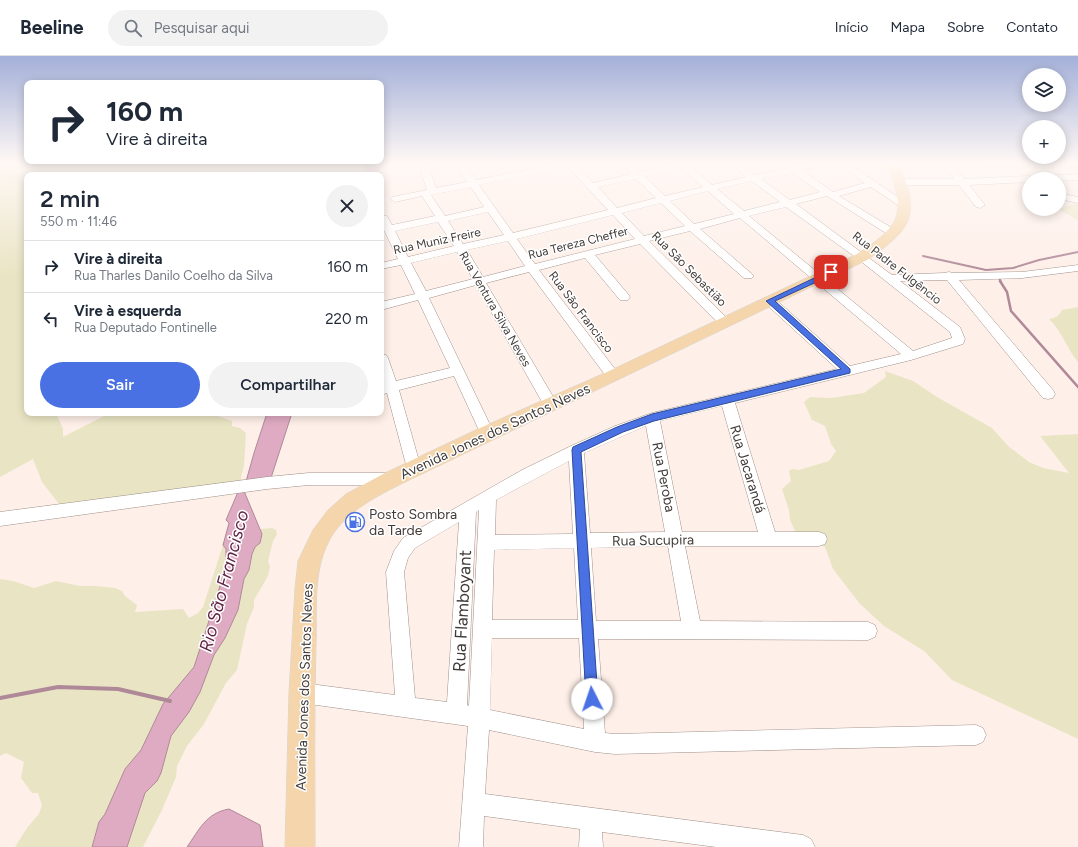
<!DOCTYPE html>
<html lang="pt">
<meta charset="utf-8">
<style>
:root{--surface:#fff;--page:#f2f2f3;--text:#1f2937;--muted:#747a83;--line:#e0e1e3;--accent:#4971e4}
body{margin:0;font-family:Figtree,sans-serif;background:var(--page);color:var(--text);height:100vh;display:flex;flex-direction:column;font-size:15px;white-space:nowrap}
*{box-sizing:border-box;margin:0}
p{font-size:13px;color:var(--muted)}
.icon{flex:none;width:22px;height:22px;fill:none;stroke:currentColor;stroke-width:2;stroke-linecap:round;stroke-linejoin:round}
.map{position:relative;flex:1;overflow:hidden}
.panel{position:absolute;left:24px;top:116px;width:360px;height:244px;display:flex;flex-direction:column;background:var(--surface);border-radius:8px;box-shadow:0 2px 10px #0003}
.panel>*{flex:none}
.banner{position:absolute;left:24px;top:24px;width:360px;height:84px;border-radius:8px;box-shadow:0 2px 10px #0003;background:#fff;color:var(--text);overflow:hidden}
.controls{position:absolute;left:1022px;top:12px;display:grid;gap:8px}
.controls a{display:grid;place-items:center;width:44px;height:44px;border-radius:50%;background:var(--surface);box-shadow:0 2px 10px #0003;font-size:20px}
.pin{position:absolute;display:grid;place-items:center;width:34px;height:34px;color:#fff;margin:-17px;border-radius:8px;box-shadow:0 2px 6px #0006}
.me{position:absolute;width:44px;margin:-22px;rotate:356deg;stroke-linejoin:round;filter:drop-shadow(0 0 3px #0008)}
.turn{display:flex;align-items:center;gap:14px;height:84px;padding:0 16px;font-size:18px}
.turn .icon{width:52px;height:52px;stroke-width:2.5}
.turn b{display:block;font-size:28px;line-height:34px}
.round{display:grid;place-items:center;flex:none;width:42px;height:42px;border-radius:21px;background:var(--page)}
.head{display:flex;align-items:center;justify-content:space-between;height:68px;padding:0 16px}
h1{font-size:24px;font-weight:600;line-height:30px}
.action{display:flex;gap:8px;margin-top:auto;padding:8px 16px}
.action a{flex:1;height:46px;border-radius:24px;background:var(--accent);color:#fff;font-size:16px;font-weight:600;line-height:46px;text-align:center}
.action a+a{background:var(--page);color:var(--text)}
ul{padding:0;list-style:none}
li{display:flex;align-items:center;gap:12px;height:52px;padding:0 16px;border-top:1px solid var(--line)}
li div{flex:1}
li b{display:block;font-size:15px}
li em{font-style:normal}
header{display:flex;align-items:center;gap:24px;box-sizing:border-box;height:56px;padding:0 20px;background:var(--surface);border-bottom:1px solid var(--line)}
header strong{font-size:19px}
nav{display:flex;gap:22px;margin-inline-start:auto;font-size:14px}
.search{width:280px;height:36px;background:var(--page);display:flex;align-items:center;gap:10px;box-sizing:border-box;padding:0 14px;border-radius:22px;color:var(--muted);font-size:15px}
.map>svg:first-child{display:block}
.green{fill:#e9e5c4}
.water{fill:#dfabc2;stroke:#b08999}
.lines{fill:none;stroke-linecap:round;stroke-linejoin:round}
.stream-far2{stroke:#b08999;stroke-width:2}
.stream-far1{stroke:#b08999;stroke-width:2.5}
.stream{stroke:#b08999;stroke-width:4}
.minor-casing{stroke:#a0918b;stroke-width:1}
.major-casing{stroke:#d5d4d3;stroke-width:1}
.minor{fill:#fff;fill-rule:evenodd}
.major{fill:#f5d6ac;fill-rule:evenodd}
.route{fill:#4971e4;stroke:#2f4994}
.labels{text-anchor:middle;stroke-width:3;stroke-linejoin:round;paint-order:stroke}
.far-street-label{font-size:12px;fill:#413b38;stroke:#fff}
.street-label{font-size:14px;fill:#413b38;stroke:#fff}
.poi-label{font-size:14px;fill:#413b38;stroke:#fff;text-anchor:start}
.near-street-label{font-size:17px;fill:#413b38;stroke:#fff}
.near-water-label{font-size:18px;font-style:italic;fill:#612445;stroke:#fff}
</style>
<header>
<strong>Beeline</strong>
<div class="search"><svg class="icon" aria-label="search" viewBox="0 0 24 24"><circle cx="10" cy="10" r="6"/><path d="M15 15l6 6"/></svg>Pesquisar aqui</div>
<nav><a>Início</a><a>Mapa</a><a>Sobre</a><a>Contato</a></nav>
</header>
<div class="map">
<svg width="1078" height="791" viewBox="0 0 1078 791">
<rect width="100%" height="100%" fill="#feefe8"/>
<g class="green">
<polygon points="0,108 367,108 363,119 27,119 27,357 56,357 63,373 63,381 110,357 209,357 232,365 232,370 240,372 246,377 244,410 241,421 242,429 111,445 59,448 42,426 33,403 0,421"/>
<polygon points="973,108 1078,108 1078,114 987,113 981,109 975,110"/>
<polygon points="1078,147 1078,164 1058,153"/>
<path d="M1078,251V306C1067,293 1062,275 1049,263C1056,262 1059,260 1062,254Z"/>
<polygon points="885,315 913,325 937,341 992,372 1008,390 1029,406 1043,412 1069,417 1040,380 1078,378 1078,683 952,624 924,595 884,570 860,548 833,513 825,491 812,486 796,477 790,464 789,454 782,433 791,425 789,415 792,413 799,414 829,405 836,395 831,388 825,370 812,364 804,346 810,341 831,342 864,337 886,321"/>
<polygon points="272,472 276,474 277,478 273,485 268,505 270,511 268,520 254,544 254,551 247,568 237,614 226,627 204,668 187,690 177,710 176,721 162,754 143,791 127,791 145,737 150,733 161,717 171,680 214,599 225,582 238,554 241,533 244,523 249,514 252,498 255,491 260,487 262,478 260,473"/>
<polygon points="223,489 226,493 226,509 217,540 194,611 163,648 141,694 125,713 105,758 99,766 92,791 15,791 27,772 39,758 42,749 38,737 32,737 21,722 24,706 6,697 0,700 0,523 13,525 34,532 56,525 80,530 96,530 115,532 122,535 125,540 137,549 135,556 183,553 189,562 198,557 203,551"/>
</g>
<g class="water">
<polygon points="367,108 383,108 376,119 363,119"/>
<polygon points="267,357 292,357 270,425 245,429 254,397"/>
<polygon points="244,435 262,478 260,487 255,491 252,498 249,514 244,523 238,554 225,582 214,599 200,636 189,656 171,680 161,717 157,725 145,737 127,791 92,791 99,766 105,758 125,713 141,694 163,648 194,611 217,540 226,509 226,493 223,489 229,467 226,464 238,436"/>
<path d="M229,753L260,769L263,791H187C199,774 206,757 229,753Z"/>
</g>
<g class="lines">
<g class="stream-far2">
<polyline points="923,200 986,214 1013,212 1039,204 1078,196"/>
<polyline points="999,222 1001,226"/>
</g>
<polyline class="stream-far1" points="1000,225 1007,236 1011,255 1078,331"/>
<polyline class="stream" points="0,642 58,631 118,633 170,645"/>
<defs>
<g id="minor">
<path d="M432,108H449L430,115L436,132L467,126L456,108H465L476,124L554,108H575L593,127L631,118L622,108H632L640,116L674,108H692L690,110L712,129L746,121L730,108H740L755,119L787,112L788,109L792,108L796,110L805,108H823L822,110L802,114L833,136L865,127L838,108H849L911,150L910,152H902L871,131L839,140L897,175L898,177L897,179H889L827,140L796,148L892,219L944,217L949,216L953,217L1022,216L1078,209V215L1022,222L959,224L1053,334L1055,338L1053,342L1048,343L1043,342L947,224L900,225L960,271L965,283L963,288L911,304L735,347L775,476H819L825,478L827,483L825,488L819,490H685L700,565L868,566L875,569L877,575L875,581L868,584L598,583L605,677L615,678L976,669L983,672L986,679L983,686L976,689L615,698L595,696L489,674L485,738L803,779L811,783L815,791H716L602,776L603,791H579L580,773L484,760L483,791H459L468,670L302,647L295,644L292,637L295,630L302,627L395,639L386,516L394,495L403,482L522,414L571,390L615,370L652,357L837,313L766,248L764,245L766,242H774L850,310L901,298L740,162L700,173L752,218L754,220L752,222H744L690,175L649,185L728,263L730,266L728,269H720L640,188L595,199L628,238L630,241L628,244H620L585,202L539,214L618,317L620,320L618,323L613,325L608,323L529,216L486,227L558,349L556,353L551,354L546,353L476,229L429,242L494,377L492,381L487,383L482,381L454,320L399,334L421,412L418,416L413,418L408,416L387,337L381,339V329L384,328L381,320V298L386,299L388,302L396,325L450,312L418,244L381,254V246L415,238L401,209L381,213V207L398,203L381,168V159L387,160L392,169L435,160L422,140L395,146L390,143L392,141L427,134L420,113L422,111ZM568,111L608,154L513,177L479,129ZM681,112L703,131L665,140L645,121ZM793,117L820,136L790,144L761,123ZM636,123L656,142L617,152L598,131ZM752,125L780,146L744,155L717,133ZM471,131L484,151L445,160L431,139ZM708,135L734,158L694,168L670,145ZM661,147L685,170L644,180L622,157ZM786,151L858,203L950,276L952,282L913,295L749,160ZM488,156L504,179L463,188L448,165ZM613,159L635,183L535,208L517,183ZM438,166L454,190L408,201L395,175ZM508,185L525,210L483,221L467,194ZM457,196L473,223L426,235L411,207ZM722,350L758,476H682L660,365ZM646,370L665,476L590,477L584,397ZM569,405L573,478L495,479L496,444ZM479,454L469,650L467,649L476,456ZM459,466L447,646L415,642L404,516L408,502L415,492ZM668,490L681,565H596L591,492ZM574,492L578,564H492L494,494ZM492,582H579L584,673L490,654Z"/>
<polygon points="943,108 952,108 964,123 1029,120 1034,123 1038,120 1078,118 1078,124 1059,125 1059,123 1029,123 1029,126 969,129 985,149 980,152 976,151 959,129 901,129 896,126 901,123 954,123"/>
<polygon points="1059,137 1078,141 1078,147 1059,143"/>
<polygon points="309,417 392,417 398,419 400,423 398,427 392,429 309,429 267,433 0,470 0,456 267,421"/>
</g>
<path id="major" d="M887,108H899C921,160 912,173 867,204L399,429C372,443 342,458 328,487C313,517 317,555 316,588C314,656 315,723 315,791H285L289,637L295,533L298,505L313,474L328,454L346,438L385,417L480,372L607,316L857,198C901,169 907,159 887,108Z"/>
</defs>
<use href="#minor" class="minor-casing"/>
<use href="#major" class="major-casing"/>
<use href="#minor" class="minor"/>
<use href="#major" class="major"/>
</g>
<linearGradient id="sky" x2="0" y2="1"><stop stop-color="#a4b0d9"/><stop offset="0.49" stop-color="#fff8f5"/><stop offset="1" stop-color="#fff8f5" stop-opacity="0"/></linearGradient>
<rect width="1078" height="219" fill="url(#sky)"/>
<polygon class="route" points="831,214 834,215 834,218 775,245 850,313 850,317 654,365 623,376 581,396 598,643 597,648 592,649 588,648 586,643 572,394 573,391 617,371 652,358 841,313 766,245"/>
<defs>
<symbol id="fuel-ring" viewBox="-11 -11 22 22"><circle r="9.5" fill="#fff" stroke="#4971e4" stroke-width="1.5"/><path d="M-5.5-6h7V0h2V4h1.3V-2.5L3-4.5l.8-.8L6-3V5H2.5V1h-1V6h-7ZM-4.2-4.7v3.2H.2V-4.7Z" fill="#4971e4"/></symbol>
</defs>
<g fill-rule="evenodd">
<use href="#fuel-ring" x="344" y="455" width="22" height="22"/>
</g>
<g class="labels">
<g class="far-street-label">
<text transform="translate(437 185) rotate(-12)" y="4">Rua Muniz Freire</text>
<text transform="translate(578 187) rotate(-14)" y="4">Rua Tereza Cheffer</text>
<text transform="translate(897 212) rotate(38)" y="4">Rua Padre Fulgêncio</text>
<text transform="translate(689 213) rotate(45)" y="4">Rua São Sebastião</text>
<text transform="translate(495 253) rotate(60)" y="4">Rua Ventura Silva Neves</text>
<text transform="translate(581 256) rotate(53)" y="4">Rua São Francisco</text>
</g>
<g class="street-label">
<text transform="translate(495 375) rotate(-25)" y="5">Avenida Jones dos Santos Neves</text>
<text transform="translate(748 413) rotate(73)" y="5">Rua Jacarandá</text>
<text transform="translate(664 421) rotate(79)" y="5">Rua Peroba</text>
<text transform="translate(653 484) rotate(-1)" y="5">Rua Sucupira</text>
<text transform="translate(304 631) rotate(-88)" y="5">Avenida Jones dos Santos Neves</text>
</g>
<g class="poi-label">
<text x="369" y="463">Posto Sombra<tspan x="369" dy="16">da Tarde</tspan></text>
</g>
<g class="near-street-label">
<text transform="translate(462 555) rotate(-87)" y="6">Rua Flamboyant</text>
</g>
<g class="near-water-label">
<text transform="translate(224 525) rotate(-75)" y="6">Rio São Francisco</text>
</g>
</g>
</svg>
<div class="controls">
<a><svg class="icon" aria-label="layers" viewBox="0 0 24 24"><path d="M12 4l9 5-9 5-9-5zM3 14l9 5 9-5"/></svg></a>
<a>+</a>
<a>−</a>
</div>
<div class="pin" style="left:831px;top:216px;background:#d93025"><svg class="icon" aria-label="arrive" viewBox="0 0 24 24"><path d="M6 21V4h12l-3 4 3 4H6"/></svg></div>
<svg class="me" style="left:592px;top:643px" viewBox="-20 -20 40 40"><circle r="19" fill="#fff"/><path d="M0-13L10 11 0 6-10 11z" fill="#4971e4"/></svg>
<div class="banner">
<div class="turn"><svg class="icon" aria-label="right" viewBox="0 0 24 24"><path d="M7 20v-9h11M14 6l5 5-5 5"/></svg><div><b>160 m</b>Vire à direita</div></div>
</div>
<section class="panel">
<div class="head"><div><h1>2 min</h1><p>550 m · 11:46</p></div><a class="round"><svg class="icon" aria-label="close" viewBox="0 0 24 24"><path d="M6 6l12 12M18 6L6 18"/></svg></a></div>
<ul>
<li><svg class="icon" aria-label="right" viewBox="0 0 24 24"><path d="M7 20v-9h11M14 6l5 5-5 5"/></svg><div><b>Vire à direita</b><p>Rua Tharles Danilo Coelho da Silva</p></div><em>160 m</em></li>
<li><svg class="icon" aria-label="left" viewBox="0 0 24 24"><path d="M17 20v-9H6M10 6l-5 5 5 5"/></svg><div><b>Vire à esquerda</b><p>Rua Deputado Fontinelle</p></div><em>220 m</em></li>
</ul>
<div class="action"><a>Sair</a><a>Compartilhar</a></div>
</section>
</div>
